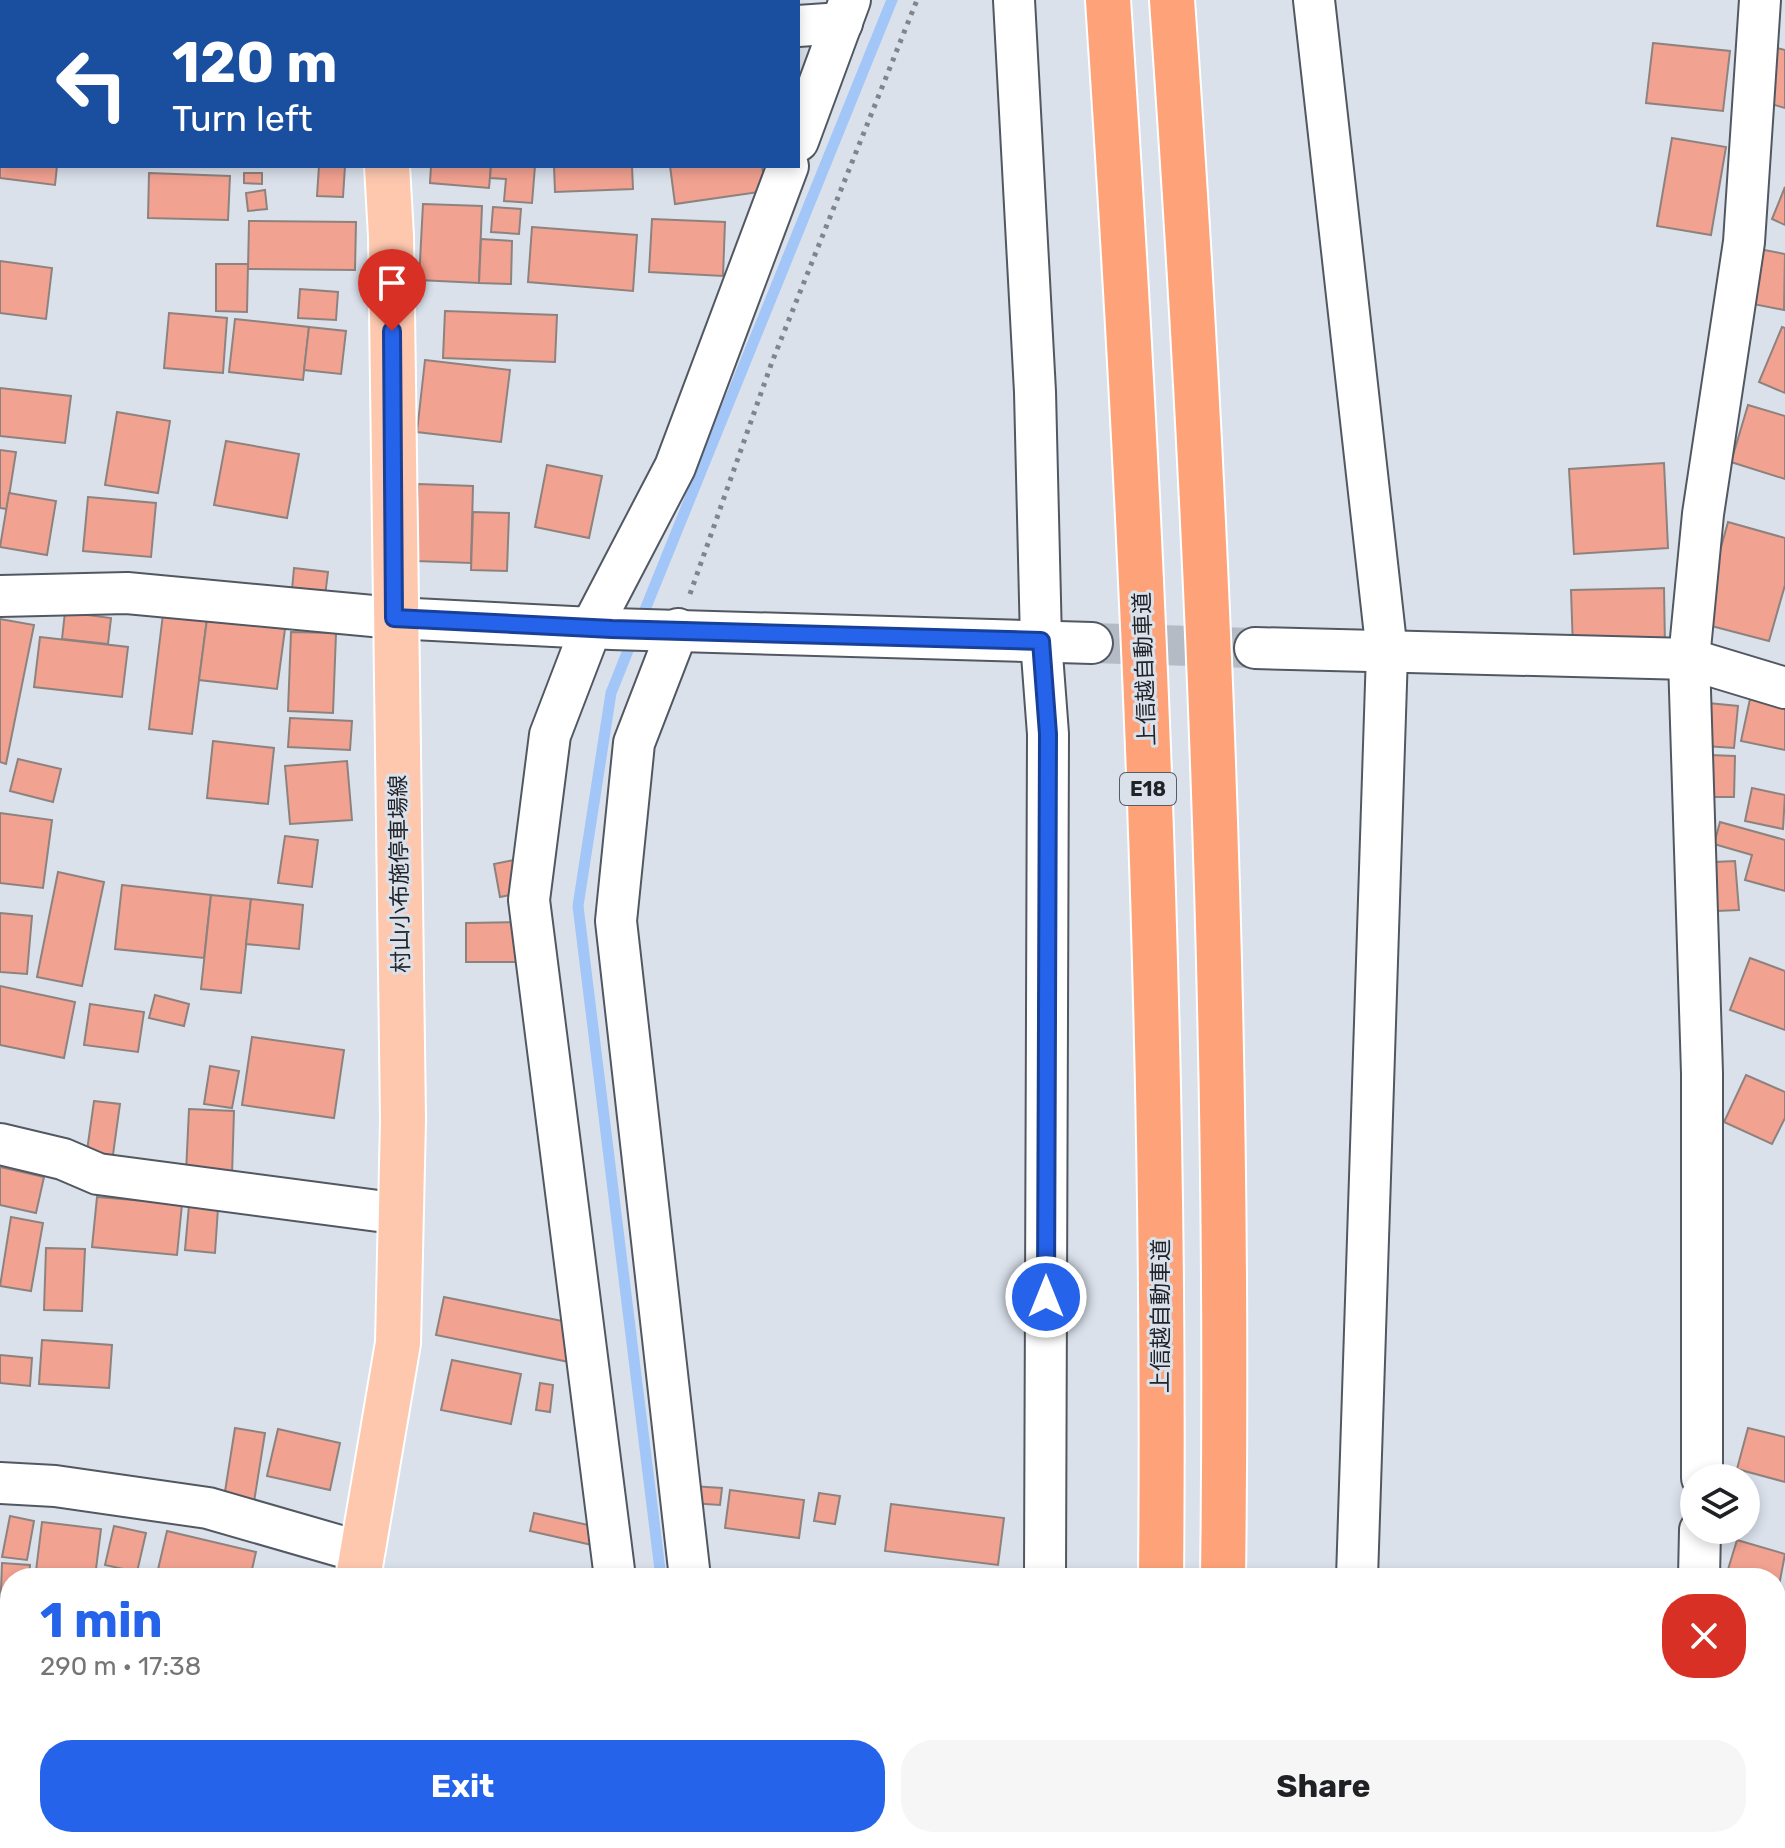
<!DOCTYPE html>
<meta charset="utf-8">
<style>
:root{--surface:#fff;--page:#f6f6f6;--text:#202124;--muted:#757577;--accent:#2563eb}
body{margin:0;font-family:Rubik,"Noto Sans JP",sans-serif;background:var(--page);color:var(--text);height:100vh;display:flex;flex-direction:column;font-size:30px;white-space:nowrap}
*{box-sizing:border-box;margin:0}
p{font-size:26px;color:var(--muted)}
.icon{flex:none;width:44px;height:44px;fill:none;stroke:currentColor;stroke-width:2;stroke-linecap:round;stroke-linejoin:round}
.map{position:relative;flex:1;overflow:hidden}
.sheet{position:absolute;left:0px;top:1568px;width:1786px;height:280px;display:flex;flex-direction:column;background:var(--surface);border-radius:32px 32px 0 0;box-shadow:0 4px 12px #0003}
.sheet>*{flex:none}
.banner{position:absolute;left:0px;top:0px;width:800px;height:168px;box-shadow:0 4px 12px #0003;background:#1a4fa0;color:#fff;overflow:hidden}
.fabs{position:absolute;left:1680px;top:1464px;display:grid;gap:16px}
.fabs a{display:grid;place-items:center;width:80px;height:80px;border-radius:50%;background:var(--surface);box-shadow:0 4px 12px #0003;font-size:40px}
.pin{position:absolute;display:grid;place-items:center;width:68px;height:68px;color:#fff;margin:-82px -34px;border-radius:50% 50% 50% 0;rotate:-45deg;box-shadow:0 0 8px #0007}
.pin .icon{rotate:45deg}
.me{position:absolute;width:88px;margin:-44px;rotate:0deg;stroke-linejoin:round;filter:drop-shadow(0 0 6px #0008)}
.turn{display:flex;align-items:center;gap:28px;height:168px;padding:0 40px;font-size:36px}
.turn .icon{width:104px;height:104px;stroke-width:2.5}
.turn b{display:block;font-size:56px;line-height:68px}
.round{display:grid;place-items:center;flex:none;width:84px;height:84px;border-radius:32px;background:var(--page)}
.headline{display:flex;align-items:center;justify-content:space-between;height:136px;padding:0 40px}
h1{font-size:48px;font-weight:700;line-height:60px;color:var(--accent)}
.action{display:flex;gap:16px;margin-top:auto;padding:16px 40px}
.action a{flex:1;height:92px;border-radius:32px;background:var(--accent);color:#fff;font-size:32px;font-weight:700;line-height:92px;text-align:center}
.action a+a{background:var(--page);color:var(--text)}
.map>svg:first-child{display:block}
.lines{fill:none;stroke-linecap:round;stroke-linejoin:round}
.stream{stroke:#a2c6f7;stroke-width:11}
.building{fill:#f2a291;stroke:#8e827f;stroke-width:2}
.minor-tunnel{stroke:#b5bbc4;stroke-width:40;stroke-dasharray:40 20;stroke-linecap:butt}
.minor-casing{stroke:#525861;stroke-width:44}
.major-casing{stroke:#fff;stroke-width:48}
.highway-casing{stroke:#fff;stroke-width:48}
.path{stroke:#80858c;stroke-width:5;stroke-dasharray:4 6;stroke-linecap:butt}
.minor{stroke:#fff;stroke-width:40}
.major{stroke:#fec8af;stroke-width:44}
.highway{stroke:#fea379;stroke-width:44}
.route-casing{stroke:#184099;stroke-width:20}
.route{stroke:#2563eb;stroke-width:14}
.labels{text-anchor:middle;stroke-width:6;stroke-linejoin:round;paint-order:stroke}
.shield{fill:#dae1eb;stroke:#585c62;stroke-width:2}
.shield-label{font-size:20px;font-weight:bold;fill:#202327}
.street-label{font-size:22px;fill:#202327;stroke:#dae1eb}
</style>
<div class="map">
<svg width="1785" height="1848" viewBox="0 0 1785 1848">
<rect width="100%" height="100%" fill="#dae1eb"/>
<g class="lines">
<g class="stream">
<polyline points="640,622 892,0"/>
<polyline points="633,638 611,693 578,906 661,1578"/>
<polyline points="693,1838 694,1848"/>
</g>
</g>
<g class="building">
<polygon points="1653,43 1730,51 1723,111 1646,103"/>
<polygon points="1777,48 1785,50 1785,108 1761,101"/>
<polygon points="0,106 2,166 57,166 55,185 0,178"/>
<polygon points="1672,138 1726,147 1711,235 1657,226"/>
<polygon points="319,166 345,166 343,197 317,196"/>
<polygon points="431,166 491,166 489,188 430,183"/>
<polygon points="491,166 535,166 532,203 504,201 506,179 490,178"/>
<polygon points="554,166 632,166 633,189 555,192"/>
<polygon points="670,166 762,166 766,191 675,204"/>
<polygon points="149,173 230,176 228,220 148,218"/>
<polygon points="244,173 262,173 262,184 244,183"/>
<polygon points="1785,187 1785,225 1772,219"/>
<polygon points="265,190 267,209 248,211 246,193"/>
<polygon points="423,204 482,206 479,283 419,280"/>
<polygon points="493,207 521,209 519,234 491,232"/>
<polygon points="652,219 725,222 723,276 649,272"/>
<polygon points="249,221 356,222 355,270 248,269"/>
<polygon points="532,227 637,235 633,291 528,282"/>
<polygon points="481,239 512,241 511,284 479,283"/>
<polygon points="1754,248 1785,254 1784,310 1743,302"/>
<polygon points="0,261 52,268 46,319 0,313"/>
<polygon points="216,264 248,264 247,312 216,311"/>
<polygon points="300,289 338,292 336,320 298,318"/>
<polygon points="445,311 557,315 555,362 443,358"/>
<polygon points="169,313 227,318 223,373 164,368"/>
<polygon points="235,319 309,327 303,380 229,372"/>
<polygon points="309,327 346,331 341,374 304,370"/>
<polygon points="1782,327 1785,328 1785,393 1759,382"/>
<polygon points="425,360 510,370 501,442 417,432"/>
<polygon points="0,388 71,396 65,443 0,436"/>
<polygon points="1748,405 1785,416 1785,479 1731,462"/>
<polygon points="117,412 170,421 158,493 105,485"/>
<polygon points="226,441 299,454 287,518 214,505"/>
<polygon points="0,450 16,452 7,509 0,508"/>
<polygon points="1664,463 1668,548 1574,554 1569,469"/>
<polygon points="547,465 602,476 589,538 535,527"/>
<polygon points="418,484 473,486 471,563 416,561"/>
<polygon points="9,493 56,501 47,555 0,547"/>
<polygon points="88,497 156,503 151,557 83,551"/>
<polygon points="473,512 509,513 507,571 471,570"/>
<polygon points="1728,522 1785,538 1785,585 1769,641 1700,623"/>
<polygon points="294,568 328,572 324,604 291,600"/>
<polygon points="1664,588 1665,647 1573,649 1571,590"/>
<polygon points="65,612 111,618 108,644 62,639"/>
<polygon points="163,614 207,619 192,734 149,729"/>
<polygon points="0,619 34,625 6,764 0,762"/>
<polygon points="207,619 285,629 277,689 199,680"/>
<polygon points="291,632 336,633 333,713 288,711"/>
<polygon points="40,637 128,647 122,697 34,687"/>
<polygon points="1750,699 1785,707 1785,750 1741,741"/>
<polygon points="1708,703 1738,706 1734,748 1705,746"/>
<polygon points="290,718 352,721 350,750 288,747"/>
<polygon points="213,741 274,748 268,804 207,798"/>
<polygon points="1709,755 1735,756 1734,797 1709,797"/>
<polygon points="18,759 61,769 53,802 10,791"/>
<polygon points="347,761 352,820 290,824 285,766"/>
<polygon points="1752,788 1785,795 1783,829 1745,821"/>
<polygon points="0,813 52,820 43,888 0,883"/>
<polygon points="1720,822 1785,840 1785,891 1745,880 1752,855 1714,844"/>
<polygon points="285,836 318,840 312,887 278,883"/>
<polygon points="514,860 521,893 500,897 494,864"/>
<polygon points="1735,861 1739,910 1717,911 1714,862"/>
<polygon points="58,872 104,882 82,986 37,977"/>
<polygon points="122,885 211,895 204,958 115,949"/>
<polygon points="211,895 251,899 241,993 201,989"/>
<polygon points="251,899 303,905 299,949 246,944"/>
<polygon points="0,913 32,916 27,974 0,972"/>
<polygon points="521,922 522,962 466,962 466,923"/>
<polygon points="1750,958 1785,971 1785,1030 1730,1010"/>
<polygon points="0,986 75,1002 64,1058 0,1045"/>
<polygon points="155,995 189,1004 184,1026 149,1018"/>
<polygon points="90,1004 144,1012 138,1052 84,1045"/>
<polygon points="252,1037 344,1050 334,1118 242,1105"/>
<polygon points="210,1066 239,1071 232,1108 204,1104"/>
<polygon points="1746,1075 1785,1092 1785,1118 1772,1144 1724,1122"/>
<polygon points="94,1101 120,1104 111,1169 85,1165"/>
<polygon points="189,1109 234,1111 232,1175 186,1173"/>
<polygon points="0,1167 44,1177 36,1213 0,1205"/>
<polygon points="97,1197 182,1204 177,1255 92,1247"/>
<polygon points="189,1205 218,1208 215,1253 185,1250"/>
<polygon points="11,1217 43,1223 31,1291 0,1286"/>
<polygon points="46,1248 85,1249 82,1311 44,1310"/>
<polygon points="444,1297 582,1325 574,1363 436,1335"/>
<polygon points="42,1340 112,1345 109,1388 39,1384"/>
<polygon points="0,1355 32,1358 30,1386 0,1383"/>
<polygon points="452,1360 521,1374 511,1424 441,1410"/>
<polygon points="540,1383 553,1385 550,1412 536,1410"/>
<polygon points="235,1428 265,1433 254,1502 224,1498"/>
<polygon points="1748,1428 1785,1437 1785,1482 1737,1469"/>
<polygon points="278,1429 340,1443 330,1490 267,1476"/>
<polygon points="691,1486 722,1488 720,1505 690,1503"/>
<polygon points="730,1490 804,1500 799,1538 725,1528"/>
<polygon points="819,1493 840,1496 835,1524 814,1521"/>
<polygon points="891,1504 1004,1518 998,1565 885,1551"/>
<polygon points="534,1513 597,1527 592,1545 530,1531"/>
<polygon points="10,1516 34,1521 27,1560 2,1557"/>
<polygon points="42,1522 101,1529 95,1577 36,1571"/>
<polygon points="114,1526 146,1533 137,1572 105,1565"/>
<polygon points="167,1531 256,1552 250,1578 156,1578"/>
<polygon points="1737,1540 1785,1554 1778,1591 1776,1578 1726,1576"/>
<polygon points="2,1563 30,1565 29,1578 10,1578 10,1619 0,1618"/>
<polygon points="0,1625 10,1627 10,1671 0,1670"/>
<polygon points="0,1677 10,1679 9,1695 0,1694"/>
<polygon points="0,1698 10,1700 10,1737 0,1734"/>
<polygon points="0,1749 10,1751 4,1798 0,1797"/>
<polygon points="0,1834 16,1838 13,1848 0,1848"/>
<polygon points="51,1838 91,1838 89,1848 49,1848"/>
<polygon points="1369,1838 1397,1839 1396,1848 1368,1848"/>
<polygon points="1418,1838 1494,1838 1477,1848 1437,1848"/>
<polygon points="1564,1838 1652,1838 1651,1848 1563,1848"/>
</g>
<g class="lines">
<polyline class="minor-tunnel" points="1092,643 1255,648"/>
<defs>
<g id="minor">
<polyline points="1014,0 1035,392 1041,641 1048,734 1045,1578"/>
<polyline points="1314,0 1387,653 1357,1578"/>
<polyline points="203,2 252,0"/>
<polyline points="798,26 842,23"/>
<polyline points="0,81 2,80"/>
<polyline points="798,141 850,0"/>
<polyline points="0,596 127,593 394,618 612,629 1092,643"/>
<polyline points="678,629 634,743 616,921 690,1578"/>
<polyline points="1255,648 1689,659 1785,688"/>
<polyline points="0,1144 63,1159 98,1174 401,1214"/>
<polyline points="1702,1478 1702,1073 1689,659 1703,514 1744,242 1760,0"/>
<polyline points="0,1483 55,1486 208,1508 364,1553"/>
<polyline points="615,1578 529,900 550,735 591,628 675,467 788,166"/>
<polyline points="1699,1578 1700,1530"/>
<polyline points="187,1838 250,1848"/>
<polyline points="555,1838 598,1848"/>
<polyline points="648,1838 649,1848"/>
<polyline points="724,1838 725,1848"/>
<polyline points="1033,1848 1034,1838"/>
<polyline points="1349,1848 1349,1838"/>
<polyline points="1688,1848 1689,1838"/>
</g>
<g id="major">
<polyline points="375,0 376,2"/>
<polyline points="358,1578 398,1343 403,1120 391,236 387,166"/>
<polyline points="298,1848 300,1838"/>
</g>
<g id="highway">
<path d="M1108,0C1143,525 1166,1052 1161,1578"/>
<path d="M1172,0C1209,524 1230,1052 1223,1578"/>
<polyline points="1157,1848 1158,1838"/>
<polyline points="1218,1848 1219,1838"/>
</g>
</defs>
<use href="#minor" class="minor-casing"/>
<use href="#major" class="major-casing"/>
<use href="#highway" class="highway-casing"/>
<polyline class="path" points="690,594 772,362 917,0"/>
<use href="#minor" class="minor"/>
<use href="#major" class="major"/>
<use href="#highway" class="highway"/>
</g>
<g class="lines">
<defs>
<polyline id="route" points="392,331 394,618 612,629 1041,641 1048,734 1046,1297"/>
</defs>
<use href="#route" class="route-casing"/>
<use href="#route" class="route"/>
</g>
<g class="labels">
<rect class="shield" x="1120" y="773" width="56" height="32" rx="6"/>
<g class="shield-label">
<text x="1148" y="796">E18</text>
</g>
<g class="street-label">
<text transform="translate(1144 669) rotate(-92)" y="8">上信越自動車道</text>
<text transform="translate(399 874) rotate(-91)" y="8">村山小布施停車場線</text>
<text transform="translate(1160 1316) rotate(-90)" y="8">上信越自動車道</text>
</g>
</g>
</svg>
<div class="fabs">
<a><svg class="icon" aria-label="layers" viewBox="0 0 24 24"><path d="M12 4l9 5-9 5-9-5zM3 14l9 5 9-5"/></svg></a>
</div>
<div class="pin" style="left:392px;top:331px;background:#d93025"><svg class="icon" aria-label="arrive" viewBox="0 0 24 24"><path d="M6 21V4h12l-3 4 3 4H6"/></svg></div>
<svg class="me" style="left:1046px;top:1297px" viewBox="-20 -20 40 40"><circle r="17" fill="#2563eb" stroke="#fff" stroke-width="3"/><path d="M0-11L8 9 0 5-8 9z" fill="#fff"/></svg>
<div class="banner">
<div class="turn"><svg class="icon" aria-label="left" viewBox="0 0 24 24"><path d="M17 20v-9H6M10 6l-5 5 5 5"/></svg><div><b>120 m</b>Turn left</div></div>
</div>
<section class="sheet">
<div class="headline"><div><h1>1 min</h1><p>290 m · 17:38</p></div><a class="round" style="background:#d93025;color:#fff"><svg class="icon" aria-label="close" viewBox="0 0 24 24"><path d="M6 6l12 12M18 6L6 18"/></svg></a></div>
<div class="action"><a>Exit</a><a>Share</a></div>
</section>
</div>
